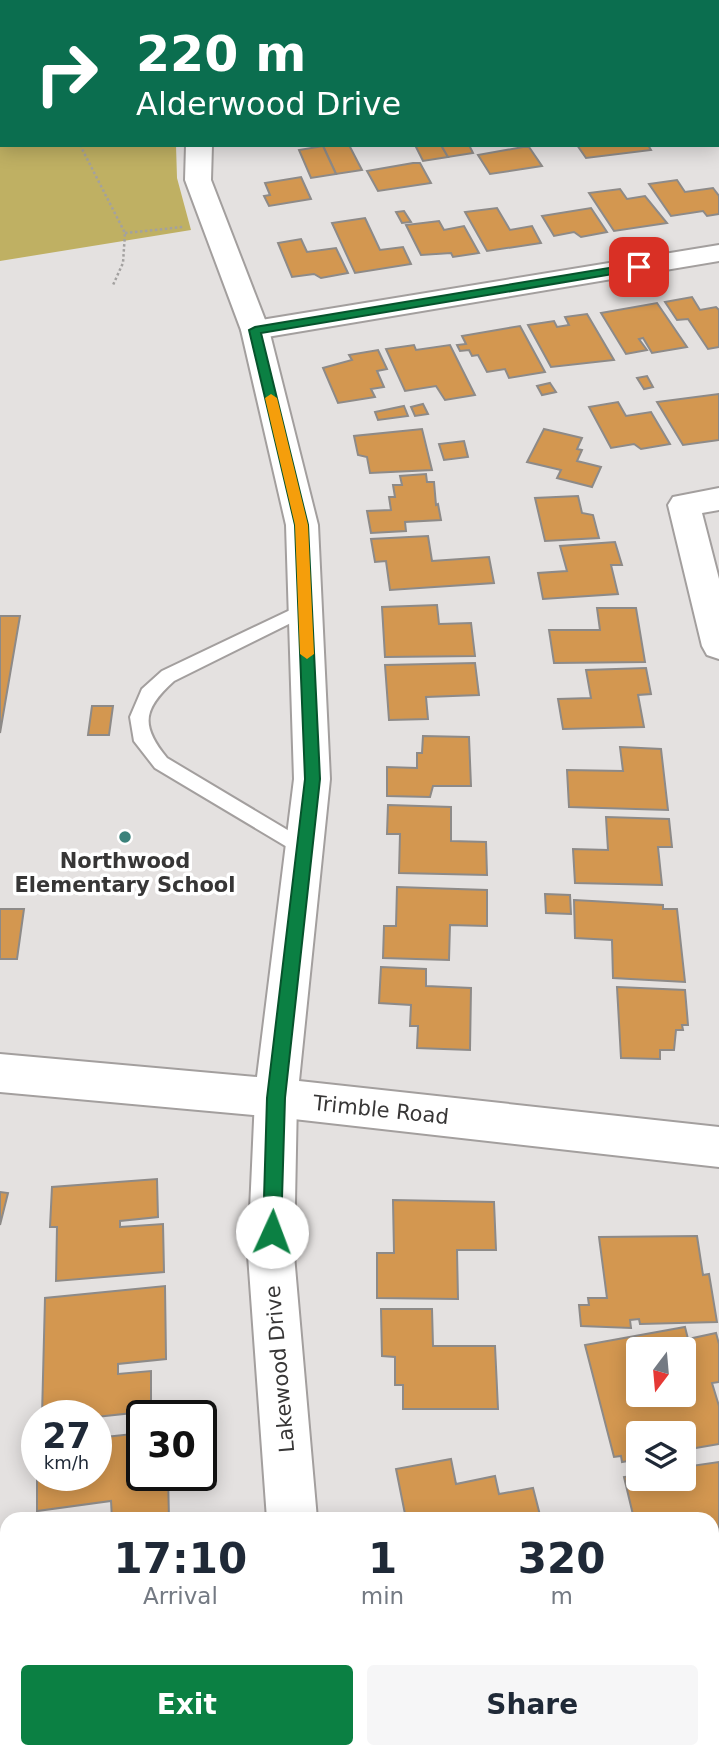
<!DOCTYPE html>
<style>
:root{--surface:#fff;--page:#f6f6f7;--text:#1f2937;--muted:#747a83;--accent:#0b8043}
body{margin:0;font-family:"DejaVu Sans",sans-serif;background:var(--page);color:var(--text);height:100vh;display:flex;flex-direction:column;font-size:26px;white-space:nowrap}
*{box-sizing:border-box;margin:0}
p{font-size:23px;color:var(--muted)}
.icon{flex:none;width:38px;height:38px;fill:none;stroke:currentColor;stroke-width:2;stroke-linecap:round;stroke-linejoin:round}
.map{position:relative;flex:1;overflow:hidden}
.drawer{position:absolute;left:0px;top:1512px;width:719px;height:247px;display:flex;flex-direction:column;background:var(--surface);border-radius:21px 21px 0 0;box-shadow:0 4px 18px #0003}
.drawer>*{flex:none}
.hud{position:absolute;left:0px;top:0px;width:719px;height:147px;box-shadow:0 4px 18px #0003;background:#0b6e4f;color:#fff;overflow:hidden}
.needle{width:46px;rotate:196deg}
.tools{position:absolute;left:626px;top:1337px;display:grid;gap:14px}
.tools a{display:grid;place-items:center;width:70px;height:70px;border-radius:7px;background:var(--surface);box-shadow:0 4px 18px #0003;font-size:35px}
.speed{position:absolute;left:21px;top:1400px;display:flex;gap:14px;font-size:35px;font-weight:700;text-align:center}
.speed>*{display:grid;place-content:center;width:91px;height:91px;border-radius:50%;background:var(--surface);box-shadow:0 4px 18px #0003;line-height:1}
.speed small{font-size:18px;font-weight:400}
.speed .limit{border:4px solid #111;border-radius:10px;background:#fff;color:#111}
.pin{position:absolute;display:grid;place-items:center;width:60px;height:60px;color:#fff;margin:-30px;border-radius:14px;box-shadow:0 4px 10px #0006}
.me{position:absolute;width:77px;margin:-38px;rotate:2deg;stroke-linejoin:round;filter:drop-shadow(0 0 5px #0008)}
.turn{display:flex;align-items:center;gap:24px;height:147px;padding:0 21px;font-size:32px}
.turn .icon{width:91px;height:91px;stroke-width:2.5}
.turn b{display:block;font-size:49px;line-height:60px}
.eta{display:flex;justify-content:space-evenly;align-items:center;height:119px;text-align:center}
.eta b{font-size:42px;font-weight:700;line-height:49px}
.button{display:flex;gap:14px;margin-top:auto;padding:14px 21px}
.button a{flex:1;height:80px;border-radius:7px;background:var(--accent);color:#fff;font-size:28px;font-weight:700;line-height:80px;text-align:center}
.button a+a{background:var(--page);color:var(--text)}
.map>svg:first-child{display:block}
.green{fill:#bfb063}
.building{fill:#d39750;stroke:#8d8a88;stroke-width:2;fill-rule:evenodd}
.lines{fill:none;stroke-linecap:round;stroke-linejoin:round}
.service-casing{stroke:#a39f9e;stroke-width:4}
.minor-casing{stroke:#a39f9e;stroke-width:4}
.tertiary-casing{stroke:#a39f9e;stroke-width:4}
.path{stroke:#a3a1a0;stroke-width:2.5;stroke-dasharray:2.5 2.5;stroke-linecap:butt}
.service{fill:#fff;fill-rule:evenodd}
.minor{fill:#fff;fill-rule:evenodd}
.tertiary{fill:#fff;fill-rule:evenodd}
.route{fill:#0b8043;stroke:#07532c;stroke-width:2}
.slow{fill:#f59e0b}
.poi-dot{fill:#3b827b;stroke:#fff;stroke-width:2.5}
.labels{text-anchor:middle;stroke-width:7;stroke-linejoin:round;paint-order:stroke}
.poi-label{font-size:21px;font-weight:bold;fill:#373636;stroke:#fff}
.street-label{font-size:21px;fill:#373636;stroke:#fff}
</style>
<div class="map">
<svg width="719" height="1758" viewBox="0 0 719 1758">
<rect width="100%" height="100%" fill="#e4e1e0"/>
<polygon class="green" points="0,0 240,0 2,2 2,145 176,145 177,178 191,230 0,261"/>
<g class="building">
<polygon points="594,0 672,0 674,2 596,2"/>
<polygon points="349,145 362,170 336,174 323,146"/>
<polygon points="415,145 441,145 448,157 423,161"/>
<polygon points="441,145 469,145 473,153 448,157"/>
<polygon points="577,145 648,145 651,150 586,158"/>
<polygon points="323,146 336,174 311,178 299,150"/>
<polygon points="523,147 529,147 542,166 490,174 478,155"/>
<polygon points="413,163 420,163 431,183 378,191 367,171"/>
<polygon points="301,177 311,199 269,206 264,196 270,195 265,183"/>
<polygon points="677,180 685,192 713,188 719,196 719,214 707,216 703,211 671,216 649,184"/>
<polygon points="620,189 627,199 645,196 667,223 614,231 589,193"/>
<polygon points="497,208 510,230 532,226 541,243 487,251 465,212"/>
<polygon points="591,208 607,232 581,237 574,232 554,236 542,216"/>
<polygon points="404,211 411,222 402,223 396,212"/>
<polygon points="365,218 380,250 403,247 411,264 355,273 332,223"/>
<polygon points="439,221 444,230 464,226 479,253 453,257 451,253 421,255 406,225"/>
<polygon points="301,239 307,252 336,248 348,273 321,278 314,274 292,277 278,243"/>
<polygon points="692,297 700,310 716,307 719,310 719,347 708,349 688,319 677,320 665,302"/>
<polygon points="657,303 687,347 652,353 643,338 639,339 647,350 626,354 601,313"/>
<polygon points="587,314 614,360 551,367 528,325 554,321 557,327 569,325 565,317"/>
<polygon points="520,326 545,372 509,378 505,369 487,372 478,355 472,356 469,350 460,351 457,345 466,344 462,336"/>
<polygon points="414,345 416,350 450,345 475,395 445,400 436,386 405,391 386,349"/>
<polygon points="378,350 387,369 377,371 384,387 371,389 375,397 338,403 323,368 352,360 349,355"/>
<polygon points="647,376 653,387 644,389 637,378"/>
<polygon points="550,383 556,392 542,395 537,386"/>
<polygon points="719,394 719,440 683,445 657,402"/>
<polygon points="618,402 626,416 651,412 670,444 641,449 634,444 611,448 589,407"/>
<polygon points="423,404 428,414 415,416 411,407"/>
<polygon points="404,406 408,416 378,420 375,412"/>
<polygon points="422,429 432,470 370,473 367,457 358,455 354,436"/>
<polygon points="544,429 582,438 577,449 582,450 577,461 601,467 592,487 557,478 561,470 527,462"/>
<polygon points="464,441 468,457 444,460 439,444"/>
<polygon points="426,474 427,482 434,482 436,505 438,504 441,520 405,522 406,531 371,533 367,511 391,510 389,497 395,497 393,485 402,485 400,476"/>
<polygon points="578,496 582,513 593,515 599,538 545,541 535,498"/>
<polygon points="428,536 432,561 489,557 494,583 390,590 386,561 375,562 371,539"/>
<polygon points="615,542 622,565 611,565 618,594 543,599 538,573 567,571 560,546"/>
<polygon points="437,605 439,624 471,623 475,656 385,657 382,607"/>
<polygon points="597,608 636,608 645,662 554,663 549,630 600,630"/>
<polygon points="0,616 20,616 0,733"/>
<polygon points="475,663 479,695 426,697 428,719 389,720 385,665"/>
<polygon points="646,668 651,694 638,695 644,727 563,729 558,699 591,698 586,670"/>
<polygon points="92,706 113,706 109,735 88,735"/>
<polygon points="423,736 469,737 471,786 433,786 430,797 387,796 387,767 417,768 417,753 422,753"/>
<polygon points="620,747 661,749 668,810 569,807 567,770 623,771"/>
<polygon points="388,805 451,807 451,841 486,842 487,875 399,873 400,834 387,834"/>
<polygon points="606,817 669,819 672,847 658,847 662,885 575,883 573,849 608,850"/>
<polygon points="397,887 487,890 487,926 450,925 449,960 383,958 384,926 396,926"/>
<polygon points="545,894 570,895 571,914 546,913"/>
<polygon points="574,900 663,905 663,909 677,909 685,982 613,978 612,940 575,938"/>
<polygon points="0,909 24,909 17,959 0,959"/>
<polygon points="381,967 426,969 426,986 471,988 470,1050 417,1048 418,1026 410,1026 411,1005 379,1003"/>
<polygon points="617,987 685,990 688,1025 682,1025 683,1030 676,1030 674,1050 660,1050 660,1059 621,1058"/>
<polygon points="157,1179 158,1217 120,1221 120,1227 163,1224 164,1272 56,1281 57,1227 50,1227 52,1187"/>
<polygon points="0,1192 8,1193 0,1225"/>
<polygon points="393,1200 494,1202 496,1250 457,1250 458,1299 377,1298 377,1253 394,1253"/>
<polygon points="697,1236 703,1275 709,1274 717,1322 640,1324 639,1319 630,1320 631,1328 581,1326 579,1305 589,1305 588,1298 607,1298 599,1237"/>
<polygon points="165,1286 166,1359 118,1364 118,1374 151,1371 151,1411 96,1417 42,1416 45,1298"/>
<polygon points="381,1309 432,1309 433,1346 495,1346 498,1409 403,1409 403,1385 395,1385 395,1357 382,1356"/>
<path d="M685,1327L688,1339L716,1333L719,1344V1382L712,1383L719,1406V1444L684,1450V1433H639V1459L622,1462L621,1456L614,1457L585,1345ZM639,1349H684V1395H639Z"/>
<polygon points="142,1433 142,1475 168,1475 169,1519 112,1519 111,1501 37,1511 37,1475 96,1475 96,1438"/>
<polygon points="451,1459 456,1484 495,1476 499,1494 533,1488 541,1519 406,1519 396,1469"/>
<polygon points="719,1462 719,1541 717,1534 712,1535 712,1519 634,1519 624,1477 639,1475 639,1479 684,1479 684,1467"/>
<polygon points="719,1624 719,1745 712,1721 712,1626"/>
</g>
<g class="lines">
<defs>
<g id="service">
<polygon points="468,0 480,0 481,2 469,2"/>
<polygon points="574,0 586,0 587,2 576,2"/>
<polygon points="681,0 693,0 694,2 683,2"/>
<path d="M305,603L311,605L313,609L311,613L174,681C143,709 140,725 167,758L311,844L313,849L311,854L304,857L155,768L134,741L130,717L142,689L162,671Z"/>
</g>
<g id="minor">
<polygon points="719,245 719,261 255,339 245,336 241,330 245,324 255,321"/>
<polygon points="719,488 719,510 702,513 719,579 719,659 707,655 702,646 668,505 673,497"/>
<polygon points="276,1079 291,1084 297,1098 294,1255 317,1519 267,1519 248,1255 255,1098 261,1084"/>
<polygon points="283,1752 337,1752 338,1758 284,1758"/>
</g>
<g id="tertiary">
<polygon points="255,0 277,0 254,2"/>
<polygon points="186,145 212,145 211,180 269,330 318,525 330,779 299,1081 719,1127 719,1167 276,1117 0,1092 0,1054 257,1077 294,779 286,525 241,330 185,180"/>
</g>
</defs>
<use href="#service" class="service-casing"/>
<use href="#minor" class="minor-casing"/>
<use href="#tertiary" class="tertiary-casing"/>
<g class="path">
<polyline points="80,145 125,233 123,263 113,285"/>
<polyline points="125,233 183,227"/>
</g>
<use href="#service" class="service"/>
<use href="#minor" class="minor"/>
<use href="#tertiary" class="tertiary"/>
</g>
<polygon class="route" points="639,263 643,264 643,269 261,333 308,525 320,779 285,1098 281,1232 279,1238 272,1241 265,1238 263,1232 267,1098 305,779 295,525 249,330 255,327"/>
<polygon class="slow" points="271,394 277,398 308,525 314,654 307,659 300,654 295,525 265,398"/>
<circle class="poi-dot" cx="125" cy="837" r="7"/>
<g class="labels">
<g class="poi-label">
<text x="125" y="868">Northwood<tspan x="125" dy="24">Elementary School</tspan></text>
</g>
<g class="street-label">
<text transform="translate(381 1110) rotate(6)" y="7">Trimble Road</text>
<text transform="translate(280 1369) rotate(-95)" y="7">Lakewood Drive</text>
</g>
</g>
</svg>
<div class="tools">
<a><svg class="needle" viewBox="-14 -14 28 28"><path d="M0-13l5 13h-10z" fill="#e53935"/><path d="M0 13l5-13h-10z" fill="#747a83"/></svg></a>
<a><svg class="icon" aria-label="layers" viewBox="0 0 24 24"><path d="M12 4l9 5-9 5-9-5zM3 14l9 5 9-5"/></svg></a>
</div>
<div class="speed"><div>27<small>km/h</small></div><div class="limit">30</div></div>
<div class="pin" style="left:639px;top:267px;background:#d93025"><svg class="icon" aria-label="arrive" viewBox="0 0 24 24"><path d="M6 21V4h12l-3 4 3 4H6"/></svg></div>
<svg class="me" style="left:272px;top:1232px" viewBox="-20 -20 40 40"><circle r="19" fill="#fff"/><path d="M0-13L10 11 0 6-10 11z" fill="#0b8043"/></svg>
<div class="hud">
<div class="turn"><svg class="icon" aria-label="right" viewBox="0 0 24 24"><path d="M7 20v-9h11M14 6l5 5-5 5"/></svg><div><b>220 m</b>Alderwood Drive</div></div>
</div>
<section class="drawer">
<div class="eta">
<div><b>17:10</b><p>Arrival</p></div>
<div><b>1</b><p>min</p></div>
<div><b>320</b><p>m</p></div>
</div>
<div class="button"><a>Exit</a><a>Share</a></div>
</section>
</div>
